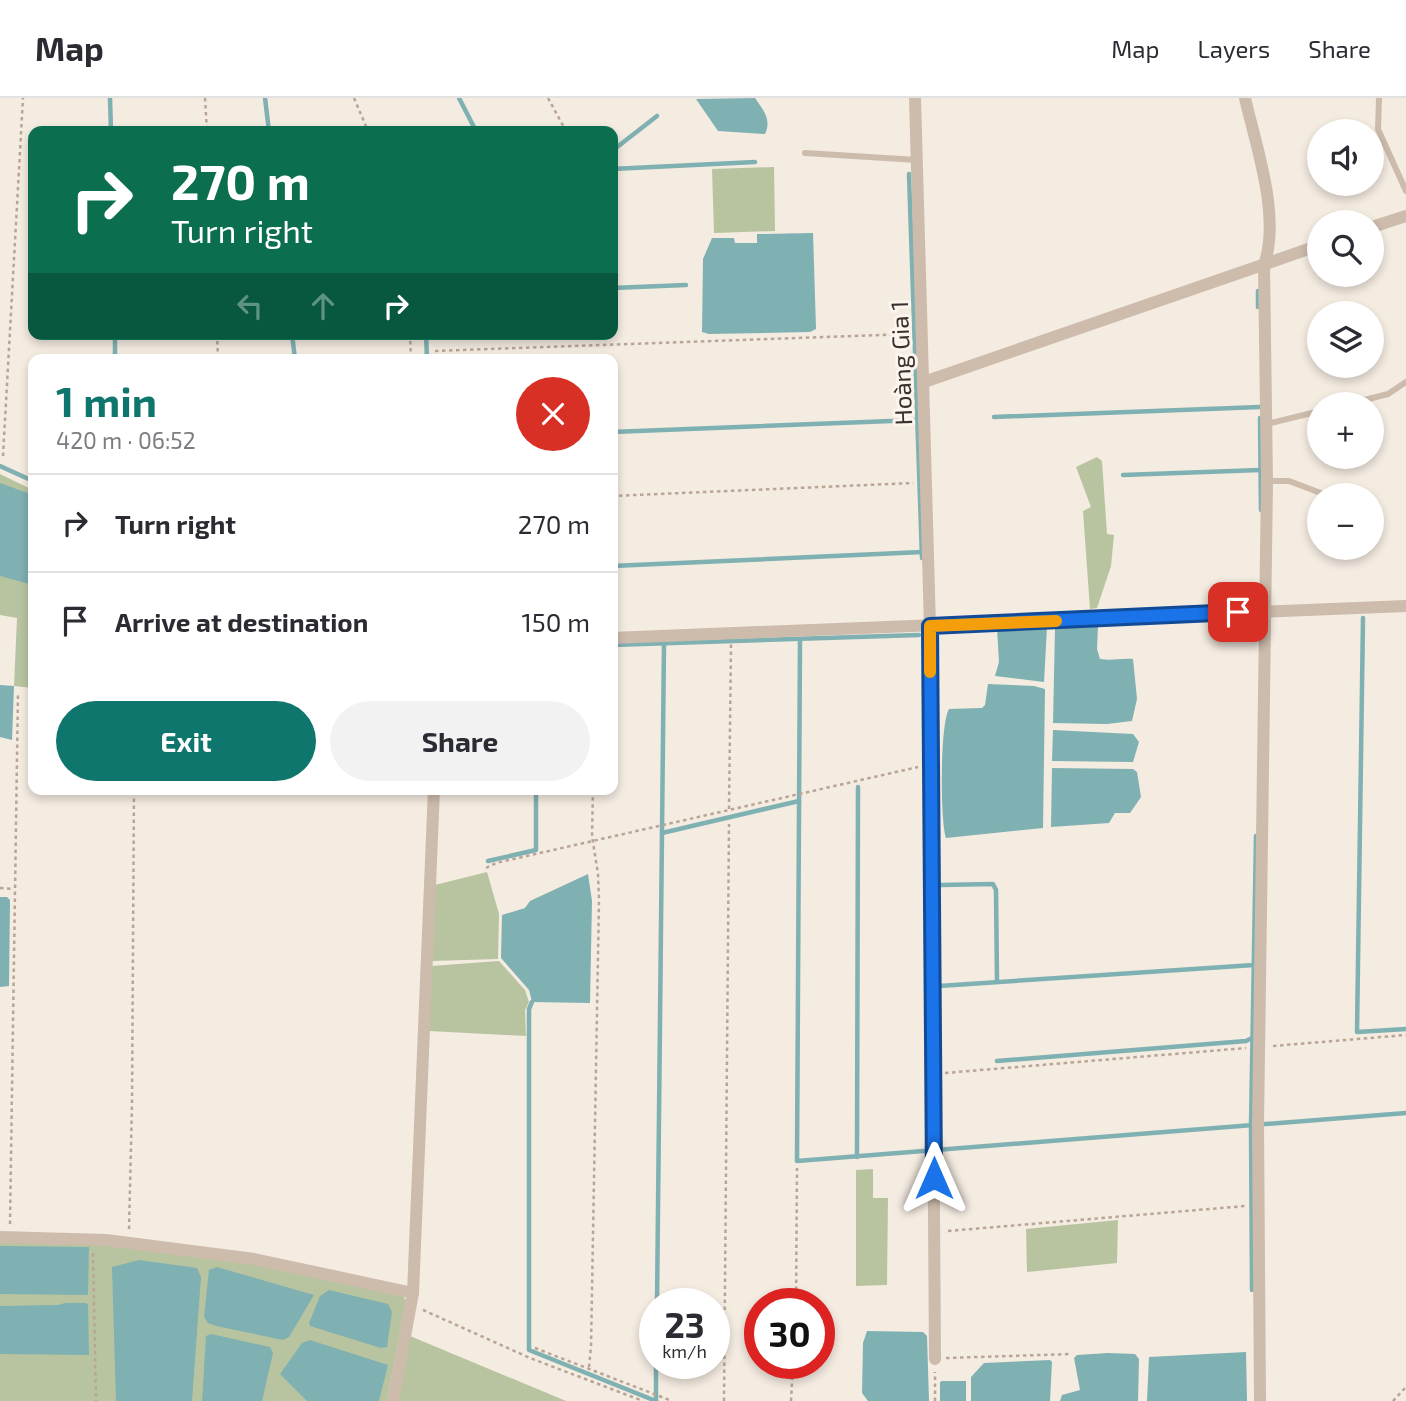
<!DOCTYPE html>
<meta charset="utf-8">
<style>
:root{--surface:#fff;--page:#f2f2f3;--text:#2b2b33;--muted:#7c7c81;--line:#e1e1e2;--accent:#0f766e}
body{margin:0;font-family:"Exo 2",sans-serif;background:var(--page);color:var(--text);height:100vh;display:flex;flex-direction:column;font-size:26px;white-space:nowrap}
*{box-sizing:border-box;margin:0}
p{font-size:23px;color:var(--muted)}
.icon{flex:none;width:38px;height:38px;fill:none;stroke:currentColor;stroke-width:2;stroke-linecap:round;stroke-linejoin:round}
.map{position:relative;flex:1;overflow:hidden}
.side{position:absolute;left:28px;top:256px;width:590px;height:441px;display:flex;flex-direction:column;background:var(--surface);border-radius:14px;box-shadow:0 4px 10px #0003}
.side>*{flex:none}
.hud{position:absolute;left:28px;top:28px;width:590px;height:214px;border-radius:14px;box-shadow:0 4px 10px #0003;background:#0b6e4f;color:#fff;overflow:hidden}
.buttons{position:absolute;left:1307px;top:21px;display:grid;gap:14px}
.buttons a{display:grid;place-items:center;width:77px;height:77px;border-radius:50%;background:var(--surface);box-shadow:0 4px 10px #0003;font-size:35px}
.speed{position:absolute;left:639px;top:1190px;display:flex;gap:14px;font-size:35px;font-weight:700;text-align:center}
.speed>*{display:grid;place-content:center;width:91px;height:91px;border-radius:50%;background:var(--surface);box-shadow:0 4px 10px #0003;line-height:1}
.speed small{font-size:18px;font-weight:400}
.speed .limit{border:10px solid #d22;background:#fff;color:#111}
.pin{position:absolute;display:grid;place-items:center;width:60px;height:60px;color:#fff;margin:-30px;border-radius:14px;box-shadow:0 4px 10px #0006}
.me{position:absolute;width:77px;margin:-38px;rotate:0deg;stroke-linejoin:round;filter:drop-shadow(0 0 5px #0008)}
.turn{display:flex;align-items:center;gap:24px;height:147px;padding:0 28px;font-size:32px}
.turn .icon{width:91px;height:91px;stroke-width:2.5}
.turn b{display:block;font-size:49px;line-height:60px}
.lanes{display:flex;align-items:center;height:66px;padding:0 28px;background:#0003;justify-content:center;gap:35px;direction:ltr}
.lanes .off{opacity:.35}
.round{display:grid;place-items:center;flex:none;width:74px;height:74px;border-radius:37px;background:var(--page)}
.summary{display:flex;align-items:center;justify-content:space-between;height:119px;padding:0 28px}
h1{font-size:42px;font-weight:700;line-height:52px;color:var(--accent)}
.cta{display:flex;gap:14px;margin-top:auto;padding:14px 28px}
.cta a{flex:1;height:80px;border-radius:42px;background:var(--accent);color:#fff;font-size:28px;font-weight:700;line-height:80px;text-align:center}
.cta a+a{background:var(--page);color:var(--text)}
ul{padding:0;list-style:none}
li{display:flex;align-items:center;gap:21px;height:98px;padding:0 28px;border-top:2px solid var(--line)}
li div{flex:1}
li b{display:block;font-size:26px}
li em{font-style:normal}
header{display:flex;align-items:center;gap:42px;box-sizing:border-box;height:98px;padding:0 35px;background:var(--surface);border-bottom:2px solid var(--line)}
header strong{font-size:33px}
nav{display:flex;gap:38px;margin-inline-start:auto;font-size:24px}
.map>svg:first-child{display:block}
.green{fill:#b8c4a0}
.water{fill:#7fb0b2}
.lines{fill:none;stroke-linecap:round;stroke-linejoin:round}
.stream{stroke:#7fb0b2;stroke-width:4.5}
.path{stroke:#b9a596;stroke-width:2.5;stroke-dasharray:3.5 3.5;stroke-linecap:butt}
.lane{stroke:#cdbbac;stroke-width:6}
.street{stroke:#cdbbac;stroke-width:12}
.route-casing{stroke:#114b97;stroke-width:18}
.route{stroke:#1a73e8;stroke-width:12}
.slow{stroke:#f59e0b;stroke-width:12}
.labels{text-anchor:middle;stroke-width:6;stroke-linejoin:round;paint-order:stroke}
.street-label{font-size:24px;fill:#3b302b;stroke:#fbf5ee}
</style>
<header>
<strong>Map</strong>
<nav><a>Map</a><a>Layers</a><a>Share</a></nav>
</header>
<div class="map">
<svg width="1406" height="1303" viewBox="0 0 1406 1303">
<rect width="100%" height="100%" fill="#f4ebe1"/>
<g class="green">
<polygon points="774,69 775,133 714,135 712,71"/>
<polygon points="1097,359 1102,363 1107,436 1114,437 1111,468 1097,510 1090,511 1083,413 1091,409 1076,369"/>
<polygon points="0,376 33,392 33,590 14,588 17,520 0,517"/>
<polygon points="487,774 499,816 498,861 432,863 435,787"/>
<polygon points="499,863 525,892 529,904 525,912 526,938 429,933 431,868"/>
<polygon points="873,1071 873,1100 888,1100 887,1187 856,1188 856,1072"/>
<polygon points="1118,1122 1117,1165 1027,1174 1026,1131"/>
<polygon points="0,1142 86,1144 254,1166 402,1197 406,1202 387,1303 0,1303"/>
<polygon points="410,1238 566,1303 397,1303"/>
</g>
<g class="water">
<path d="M755,0C763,12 772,21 765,36L718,33L696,1Z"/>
<polygon points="813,135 816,231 810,234 709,236 702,234 703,161 712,140 734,140 735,145 757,145 757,136"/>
<polygon points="0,385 33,397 33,487 0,478"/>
<path d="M1098,528L1097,551L1100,561C1112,563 1121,560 1133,561L1137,601L1132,623L1107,626L1053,625L1055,530Z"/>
<polygon points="1047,529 1044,584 995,578 999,564 997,531"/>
<path d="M988,586L1034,588L1045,591L1043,730L946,740C940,721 940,626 949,611L982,610L985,607Z"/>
<polygon points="0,587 14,588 12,642 0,639"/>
<polygon points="1053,632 1133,636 1139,644 1133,664 1052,663"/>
<polygon points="1052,670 1133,671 1137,674 1141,699 1130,715 1115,715 1109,725 1051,729"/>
<polygon points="588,776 592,803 590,905 532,904 529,892 501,860 502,817 525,810 530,803"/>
<polygon points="0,799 7,799 10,802 9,888 0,889"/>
<polygon points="0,1148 89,1149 88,1197 0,1196"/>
<polygon points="139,1162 197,1170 201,1179 192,1303 116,1303 112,1169"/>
<polygon points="217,1169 314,1197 289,1239 283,1242 216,1228 208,1225 204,1219 209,1172"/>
<polygon points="329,1192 388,1206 392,1214 387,1249 381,1250 310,1228 309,1225 320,1198"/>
<polygon points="65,1205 86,1205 88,1207 89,1257 0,1256 0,1208 58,1207"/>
<polygon points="867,1233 923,1234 927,1238 929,1303 868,1303 862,1295 863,1245"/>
<polygon points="211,1236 270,1249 273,1255 262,1303 202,1303 206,1238"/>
<polygon points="310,1242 388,1267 379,1303 307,1303 280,1276 302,1245"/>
<polygon points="1246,1254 1247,1303 1147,1303 1149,1259"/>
<polygon points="1108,1255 1135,1256 1139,1261 1138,1303 1060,1303 1062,1297 1080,1292 1074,1260 1077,1257"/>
<polygon points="1050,1262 1052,1264 1050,1303 971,1303 971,1279 984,1265"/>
<polygon points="942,1283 966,1283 966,1303 940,1303 940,1284"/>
</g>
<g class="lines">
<g class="stream">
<polyline points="110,0 111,33"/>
<polyline points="265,0 269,33"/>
<polyline points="459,0 476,33"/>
<polyline points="612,53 657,18"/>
<polyline points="612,71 755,64"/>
<polyline points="909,76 922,460"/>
<polyline points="612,190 686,187"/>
<polyline points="1258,193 1258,209"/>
<polyline points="115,236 115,261"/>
<polyline points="292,236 295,261"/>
<polyline points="426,236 427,261"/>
<polyline points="994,319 1260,309"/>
<polyline points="1260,320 1261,412"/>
<polyline points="612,334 917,322"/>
<polyline points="0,368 33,383"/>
<polyline points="1123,377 1260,372"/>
<polyline points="612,468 922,454"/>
<polyline points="1363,520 1357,934 1406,931"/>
<polyline points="800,541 797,1063 1406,1015"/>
<polyline points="612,547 919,537"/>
<polyline points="662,735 799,703"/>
<polyline points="488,763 536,752 536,691"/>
<polyline points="940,787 993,786 996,792 997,884"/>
<polyline points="939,888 1254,867"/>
<polyline points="532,904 529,911 529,1252 656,1303"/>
<polyline points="997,963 1246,943 1252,940"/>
<polyline points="857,1059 858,689"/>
<polyline points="1252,1192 1251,1028 1256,738"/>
<polyline points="657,1206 664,545"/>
<polyline points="656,1303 656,1265"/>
</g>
<g class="path">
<polyline points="205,0 207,33"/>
<polyline points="354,0 368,33"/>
<polyline points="548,0 566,33"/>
<polyline points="217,236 218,261"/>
<polyline points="410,236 411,261"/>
<polyline points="435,253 908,236"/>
<polyline points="3,358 23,0"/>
<polyline points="612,398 913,385"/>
<polyline points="729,711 731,546"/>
<polyline points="486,770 496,765 918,669"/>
<polyline points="0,790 14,791"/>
<polyline points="1273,948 1406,937"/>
<polyline points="945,975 1246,950"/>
<polyline points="10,1126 18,594"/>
<polyline points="129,1131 132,1006 134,691"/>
<polyline points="948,1133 1245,1108"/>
<polyline points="93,1155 96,1303"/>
<polyline points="796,1206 797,1070"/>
<polyline points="423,1212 530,1260 643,1303"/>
<polyline points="535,1250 672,1303"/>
<polyline points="946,1260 1072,1256"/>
<polyline points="589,1269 591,1249 599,801 598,776 592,738 593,691"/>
<polyline points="724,1303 729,726"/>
<polyline points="791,1303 793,1265"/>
<polyline points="935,1303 935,1274"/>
<polyline points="1393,1303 1406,1289"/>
</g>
<g class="lane">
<polyline points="1379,0 1378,31 1406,93"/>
<polyline points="805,55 917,62"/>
<polyline points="1349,306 1388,296 1406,284"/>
<polyline points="1267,326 1320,313"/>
<polyline points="1267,383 1289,383 1326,397"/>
</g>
<g class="street">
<polyline points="915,0 930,529 935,1261"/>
<path d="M1245,0C1256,49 1281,118 1264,167L1267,383L1258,1027L1260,1303"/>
<polyline points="1372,129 1406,118"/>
<polyline points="924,284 1320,147"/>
<polyline points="612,540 1406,508"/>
<polyline points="0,1139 106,1142 254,1161 413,1195"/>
<polyline points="393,1303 413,1195 434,691"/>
</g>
</g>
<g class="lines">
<defs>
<polyline id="route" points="934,1080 930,528 1238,514"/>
</defs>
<use href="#route" class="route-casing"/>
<use href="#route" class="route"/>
<polyline class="slow" points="930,574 930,528 1056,523"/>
</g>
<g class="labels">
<g class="street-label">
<text transform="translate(902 265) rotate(-92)" y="8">Hoàng Gia 1</text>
</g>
</g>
</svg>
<div class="buttons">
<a><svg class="icon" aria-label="sound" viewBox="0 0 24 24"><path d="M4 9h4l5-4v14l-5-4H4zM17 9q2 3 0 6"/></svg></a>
<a><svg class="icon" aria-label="search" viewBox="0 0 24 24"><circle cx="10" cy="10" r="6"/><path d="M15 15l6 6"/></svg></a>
<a><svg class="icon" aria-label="layers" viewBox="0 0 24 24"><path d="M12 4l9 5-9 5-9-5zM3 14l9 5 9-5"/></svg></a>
<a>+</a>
<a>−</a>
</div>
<div class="speed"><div>23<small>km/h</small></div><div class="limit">30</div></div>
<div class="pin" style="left:1238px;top:514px;background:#d93025"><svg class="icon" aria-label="arrive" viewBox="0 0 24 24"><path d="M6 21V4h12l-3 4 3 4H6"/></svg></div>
<svg class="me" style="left:934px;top:1080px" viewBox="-20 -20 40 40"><path d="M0-17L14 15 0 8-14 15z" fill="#1a73e8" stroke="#fff" stroke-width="4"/></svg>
<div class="hud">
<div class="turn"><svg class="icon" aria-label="right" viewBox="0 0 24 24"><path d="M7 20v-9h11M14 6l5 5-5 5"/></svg><div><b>270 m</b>Turn right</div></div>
<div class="lanes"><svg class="icon off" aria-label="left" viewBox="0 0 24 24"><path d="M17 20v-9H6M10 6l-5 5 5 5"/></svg><svg class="icon off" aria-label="ahead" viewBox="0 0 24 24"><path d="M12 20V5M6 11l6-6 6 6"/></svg><svg class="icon" aria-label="right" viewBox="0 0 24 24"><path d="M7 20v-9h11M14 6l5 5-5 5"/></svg></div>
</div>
<section class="side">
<div class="summary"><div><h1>1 min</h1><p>420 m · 06:52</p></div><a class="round" style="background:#d93025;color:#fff"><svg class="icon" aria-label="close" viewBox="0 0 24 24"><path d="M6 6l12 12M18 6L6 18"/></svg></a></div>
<ul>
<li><svg class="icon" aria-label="right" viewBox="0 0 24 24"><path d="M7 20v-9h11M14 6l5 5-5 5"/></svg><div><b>Turn right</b></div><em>270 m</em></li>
<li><svg class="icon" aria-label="arrive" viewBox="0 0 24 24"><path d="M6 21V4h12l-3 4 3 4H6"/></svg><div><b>Arrive at destination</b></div><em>150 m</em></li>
</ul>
<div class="cta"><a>Exit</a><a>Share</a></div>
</section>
</div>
